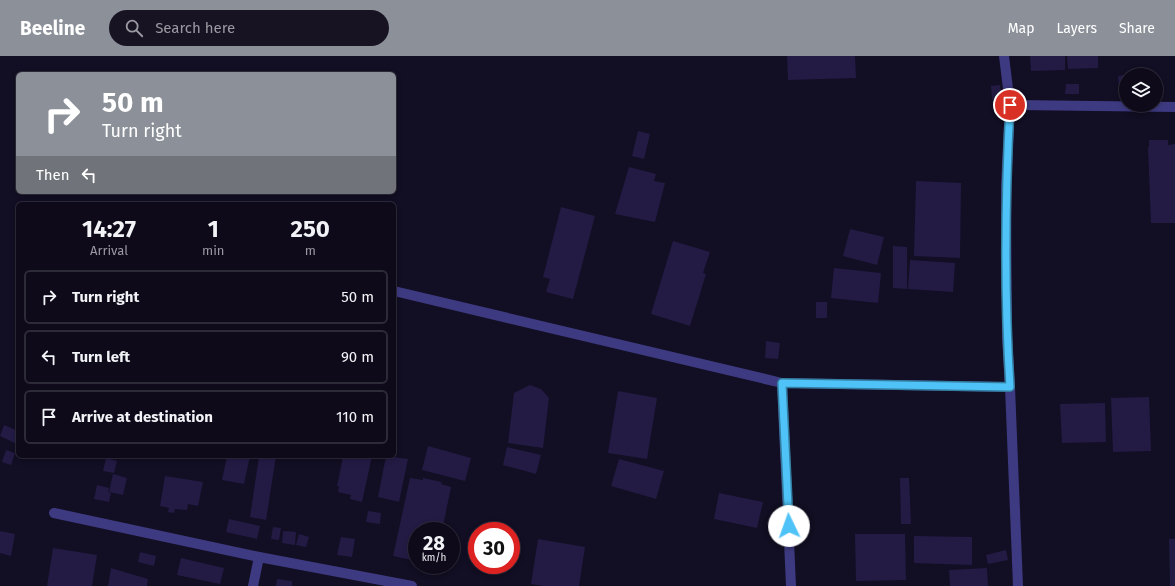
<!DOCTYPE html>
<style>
:root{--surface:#0e0a1a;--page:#171323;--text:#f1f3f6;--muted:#9b9aa2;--line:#2e2b39;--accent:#8c9099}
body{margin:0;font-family:"Fira Sans",sans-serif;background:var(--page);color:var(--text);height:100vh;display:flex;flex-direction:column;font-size:15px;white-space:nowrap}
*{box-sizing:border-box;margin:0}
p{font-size:13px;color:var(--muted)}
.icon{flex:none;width:22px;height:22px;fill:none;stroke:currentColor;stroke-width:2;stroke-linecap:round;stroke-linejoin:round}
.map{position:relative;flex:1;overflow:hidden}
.sheet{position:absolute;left:16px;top:146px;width:380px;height:256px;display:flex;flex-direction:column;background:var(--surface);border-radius:6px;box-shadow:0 2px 6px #0003,0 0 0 1px var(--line)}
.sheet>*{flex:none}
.hud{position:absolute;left:16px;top:16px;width:380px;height:122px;border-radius:6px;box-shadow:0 2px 6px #0003,0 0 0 1px var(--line);background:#8c9099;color:#fff;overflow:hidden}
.buttons{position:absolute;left:1119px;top:12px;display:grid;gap:8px}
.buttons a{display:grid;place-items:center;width:44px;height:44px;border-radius:50%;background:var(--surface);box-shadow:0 2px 6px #0003,0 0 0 1px var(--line);font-size:20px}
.speed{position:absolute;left:408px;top:466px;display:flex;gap:8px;font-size:20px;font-weight:700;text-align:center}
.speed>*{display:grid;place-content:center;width:52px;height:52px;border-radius:50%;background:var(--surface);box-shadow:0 2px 6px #0003,0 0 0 1px var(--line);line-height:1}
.speed small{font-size:10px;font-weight:400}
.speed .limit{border:6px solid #d22;background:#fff;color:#111}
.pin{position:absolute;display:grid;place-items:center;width:34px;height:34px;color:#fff;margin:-17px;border:2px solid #fff;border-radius:50%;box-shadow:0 1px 4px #0007}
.me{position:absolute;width:44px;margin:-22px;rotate:357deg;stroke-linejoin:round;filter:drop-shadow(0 0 3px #0008)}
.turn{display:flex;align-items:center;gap:14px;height:84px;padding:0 20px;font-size:18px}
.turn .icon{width:52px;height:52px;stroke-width:2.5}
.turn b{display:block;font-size:28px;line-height:34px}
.then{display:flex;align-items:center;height:38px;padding:0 20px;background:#0003;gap:8px;font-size:15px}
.eta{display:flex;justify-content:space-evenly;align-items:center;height:68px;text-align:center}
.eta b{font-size:24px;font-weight:700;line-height:28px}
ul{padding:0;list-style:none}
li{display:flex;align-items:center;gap:12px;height:54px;margin:0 8px 6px;padding:0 12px;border:2px solid var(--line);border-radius:6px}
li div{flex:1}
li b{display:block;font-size:15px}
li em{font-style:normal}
header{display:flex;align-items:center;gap:24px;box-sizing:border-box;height:56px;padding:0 20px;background:var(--accent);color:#fff}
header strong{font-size:19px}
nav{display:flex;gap:22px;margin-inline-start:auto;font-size:14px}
.search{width:280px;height:36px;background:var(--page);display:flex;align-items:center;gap:10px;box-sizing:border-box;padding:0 14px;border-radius:22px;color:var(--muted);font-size:15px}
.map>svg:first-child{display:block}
.building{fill:#231b44}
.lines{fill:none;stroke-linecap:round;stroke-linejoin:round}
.minor{stroke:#3d3a81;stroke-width:10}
.route-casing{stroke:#337fa1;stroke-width:10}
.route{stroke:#4fc3f7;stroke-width:7}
</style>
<header>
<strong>Beeline</strong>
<div class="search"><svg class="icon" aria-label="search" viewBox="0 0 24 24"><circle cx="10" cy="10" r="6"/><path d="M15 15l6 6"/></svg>Search here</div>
<nav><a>Map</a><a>Layers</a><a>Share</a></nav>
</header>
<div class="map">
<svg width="1175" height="530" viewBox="0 0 1175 530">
<rect width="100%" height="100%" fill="#120e23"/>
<g class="building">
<polygon points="787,0 855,0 856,22 788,24"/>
<polygon points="1030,0 1065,0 1065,14 1031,15"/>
<polygon points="1067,0 1098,0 1098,12 1068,13"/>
<polygon points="1126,19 1126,33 1119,33 1118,20"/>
<polygon points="1066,28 1079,28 1079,38 1065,38"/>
<polygon points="1000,29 1002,43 992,44 991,30"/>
<polygon points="638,75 650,78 644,103 632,100"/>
<polygon points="1149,84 1168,84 1168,89 1175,88 1175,167 1151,167 1148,91 1149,91"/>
<polygon points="629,111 656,118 654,125 665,127 655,166 615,158"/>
<polygon points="916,125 961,127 960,202 914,200"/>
<polygon points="561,151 595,160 573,243 546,236 550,223 543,221"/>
<polygon points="850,173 884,181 877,209 843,200"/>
<polygon points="673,185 710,196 703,217 706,218 690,270 651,258"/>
<polygon points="893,190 907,191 907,233 893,232"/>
<polygon points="910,204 955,207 953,236 908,233"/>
<polygon points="834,212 881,217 878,247 831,242"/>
<rect x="816" y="246" width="11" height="16"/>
<polygon points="394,279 397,280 395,297 394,297"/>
<polygon points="766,285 780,287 778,303 765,302"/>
<polygon points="530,329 541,333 549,342 543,392 508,387 514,337"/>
<polygon points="618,335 657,342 647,403 608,397"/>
<polygon points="1149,341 1151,395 1113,396 1111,342"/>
<polygon points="1105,347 1106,386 1062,387 1060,348"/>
<polygon points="4,369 18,375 17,388 0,380"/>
<polygon points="428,390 471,402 465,425 422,414"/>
<polygon points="507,391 541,399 536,418 503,409"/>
<polygon points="6,394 15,397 11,409 2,406"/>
<polygon points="227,400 250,400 244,428 222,424"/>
<polygon points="259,400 276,400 266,464 250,461"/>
<polygon points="347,400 372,400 362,446 350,443 351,439 338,436 339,430 337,430 343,401 347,401"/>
<polygon points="386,400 408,403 399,446 378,441"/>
<polygon points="106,402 117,405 114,417 103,415"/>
<polygon points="619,403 664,415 656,443 611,430"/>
<polygon points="113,418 127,422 123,439 109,436"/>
<polygon points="165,420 203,426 198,450 188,448 187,454 175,453 174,457 168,456 169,452 160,450"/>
<polygon points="410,422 423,424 423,422 442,426 441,428 451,431 442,475 417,475 417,505 393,500"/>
<polygon points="900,422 909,422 911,468 901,468"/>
<polygon points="97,429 109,432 108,436 111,437 109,446 94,443"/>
<polygon points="719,437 763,446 757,472 714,463"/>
<polygon points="368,455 381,457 380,468 366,466"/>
<polygon points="229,463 260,470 257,483 226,476"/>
<polygon points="273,471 281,472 279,484 271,483"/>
<polygon points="0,475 15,478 11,500 0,497"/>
<polygon points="283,475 296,476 295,489 282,487"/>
<polygon points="299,478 309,481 306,491 296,489"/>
<polygon points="855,478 905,478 906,524 856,525"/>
<polygon points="914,480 972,481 972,509 914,507"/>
<polygon points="341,481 355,483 352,501 337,499"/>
<polygon points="538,483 585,491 579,530 543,530 531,528"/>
<polygon points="1169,483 1175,483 1175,530 1170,530"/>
<polygon points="53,492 97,499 92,530 47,530"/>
<polygon points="1006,494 1008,504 988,508 986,499"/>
<polygon points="140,496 156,500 154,510 138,506"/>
<polygon points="181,502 224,512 220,528 177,519"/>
<polygon points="111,512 148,523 147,530 108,530"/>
<polygon points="987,512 988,530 950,530 949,514"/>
<polygon points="277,523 292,525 292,530 276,530"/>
</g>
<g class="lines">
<g class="minor">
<polyline points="1004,0 1010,49"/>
<polyline points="394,235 782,327 791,530"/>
<polyline points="782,327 1010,331"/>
<polyline points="54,457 259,501"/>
<polyline points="253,530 259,501 412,530"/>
<polyline points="1018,530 1010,331 1007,282 1006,130 1010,49 1175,51"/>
</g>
</g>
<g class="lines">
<defs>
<path id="route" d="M789,470L782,327L1010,331C1004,237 1005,143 1010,49"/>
</defs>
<use href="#route" class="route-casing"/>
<use href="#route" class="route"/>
</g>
</svg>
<div class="buttons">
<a><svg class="icon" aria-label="layers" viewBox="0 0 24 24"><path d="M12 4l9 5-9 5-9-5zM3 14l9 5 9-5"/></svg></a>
</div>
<div class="speed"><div>28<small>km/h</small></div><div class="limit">30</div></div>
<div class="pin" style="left:1010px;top:49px;background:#d93025"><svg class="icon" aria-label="arrive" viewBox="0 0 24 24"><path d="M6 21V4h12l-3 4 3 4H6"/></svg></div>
<svg class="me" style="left:789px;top:470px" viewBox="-20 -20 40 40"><circle r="19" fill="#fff"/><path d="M0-13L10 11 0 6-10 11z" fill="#4fc3f7"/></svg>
<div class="hud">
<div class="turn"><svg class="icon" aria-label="right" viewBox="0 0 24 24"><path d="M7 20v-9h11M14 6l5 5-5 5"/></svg><div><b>50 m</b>Turn right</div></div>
<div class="then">Then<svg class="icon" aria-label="left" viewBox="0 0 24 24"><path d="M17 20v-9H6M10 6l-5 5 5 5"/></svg></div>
</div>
<section class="sheet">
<div class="eta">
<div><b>14:27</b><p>Arrival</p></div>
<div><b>1</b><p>min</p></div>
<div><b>250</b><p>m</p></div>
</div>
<ul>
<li><svg class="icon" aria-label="right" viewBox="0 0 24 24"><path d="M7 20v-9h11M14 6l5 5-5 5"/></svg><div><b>Turn right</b></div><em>50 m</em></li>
<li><svg class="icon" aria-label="left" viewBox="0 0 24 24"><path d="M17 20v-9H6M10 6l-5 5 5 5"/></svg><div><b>Turn left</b></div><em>90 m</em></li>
<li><svg class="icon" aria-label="arrive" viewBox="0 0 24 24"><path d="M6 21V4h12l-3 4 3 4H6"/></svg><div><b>Arrive at destination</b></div><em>110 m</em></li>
</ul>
</section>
</div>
